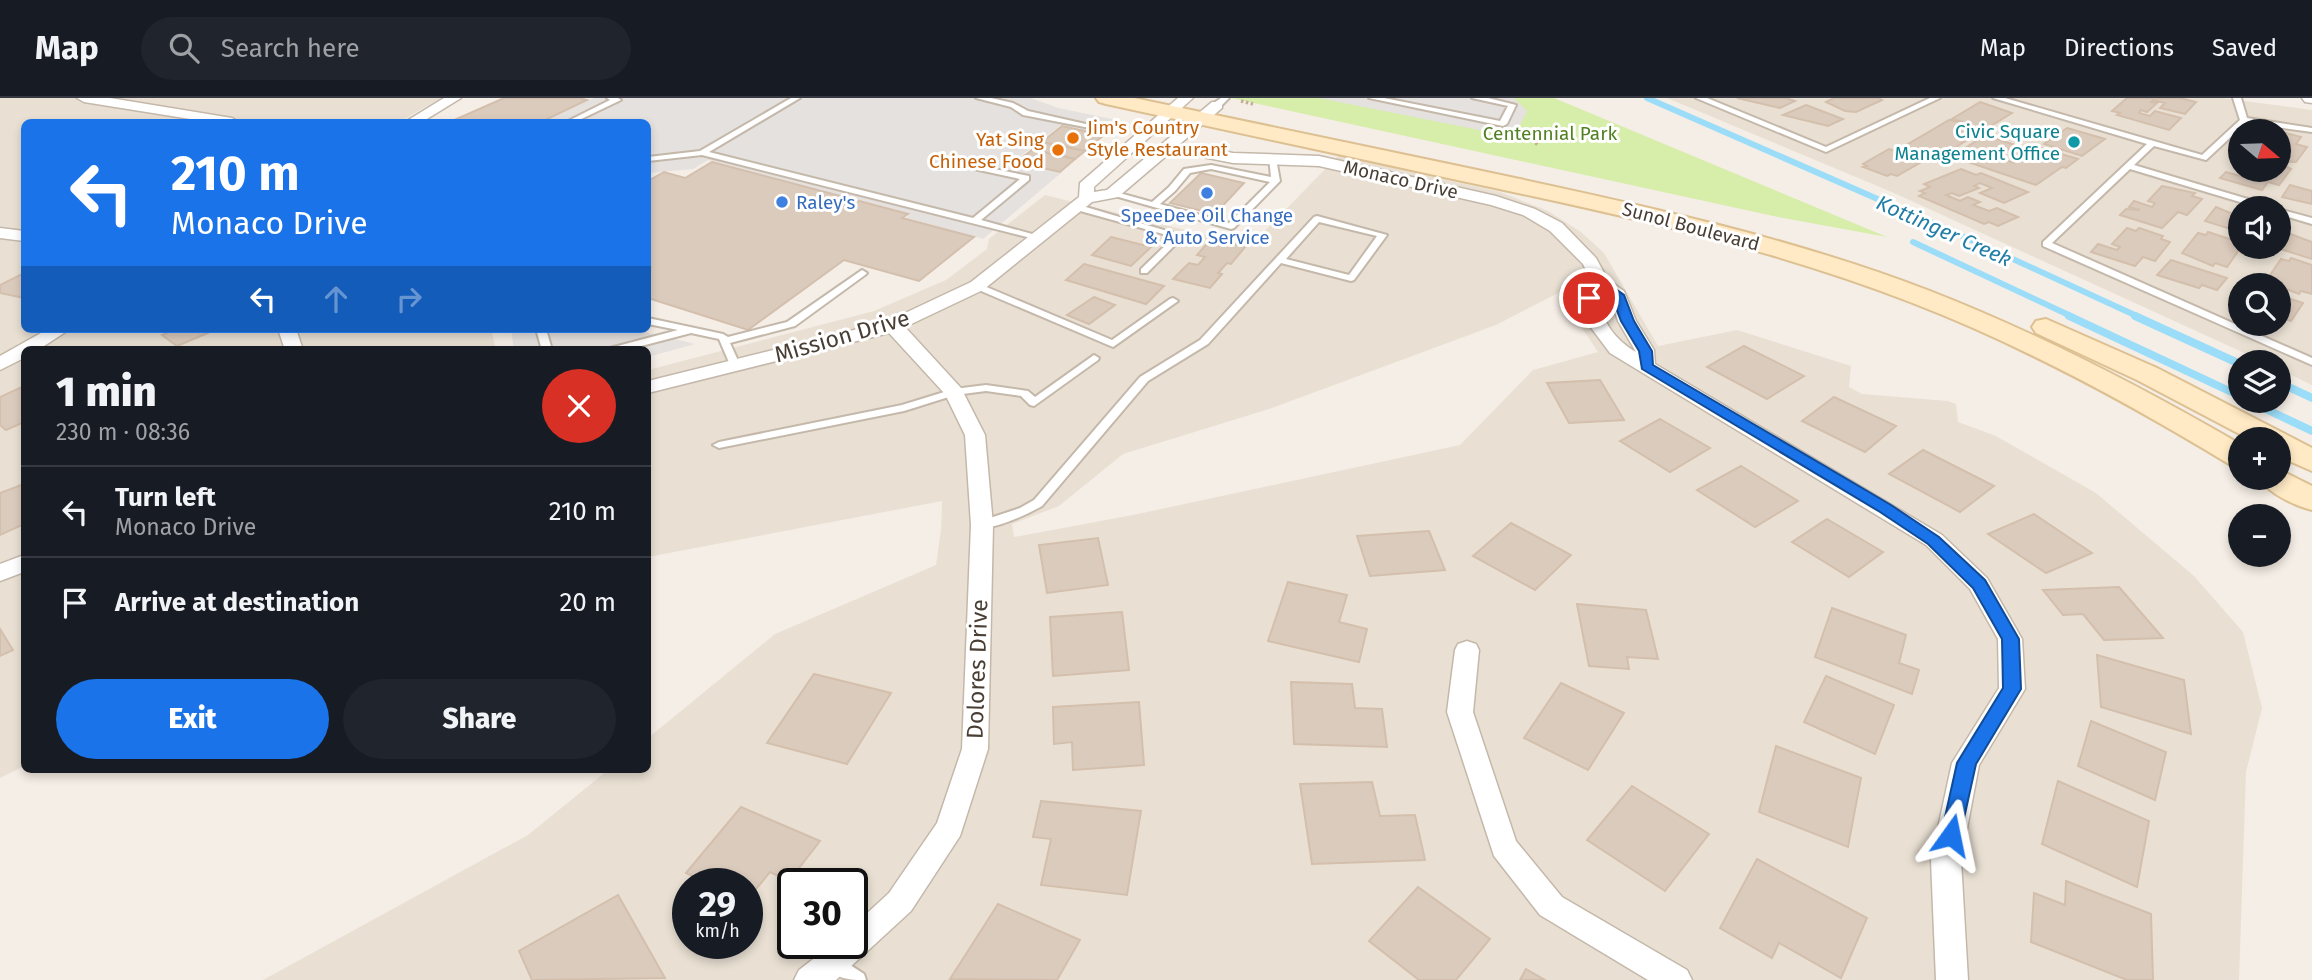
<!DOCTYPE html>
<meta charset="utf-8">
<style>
:root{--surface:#171b24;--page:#20242c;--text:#f1f3f6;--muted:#9ea1a6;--line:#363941;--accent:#1a73e8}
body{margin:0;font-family:"Fira Sans",sans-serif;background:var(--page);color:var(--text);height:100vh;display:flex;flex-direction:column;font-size:26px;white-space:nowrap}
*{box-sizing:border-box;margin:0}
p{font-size:23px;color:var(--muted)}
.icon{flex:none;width:38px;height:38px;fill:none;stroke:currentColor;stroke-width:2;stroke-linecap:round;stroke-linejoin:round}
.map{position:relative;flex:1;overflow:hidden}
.panel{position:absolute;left:21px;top:248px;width:630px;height:427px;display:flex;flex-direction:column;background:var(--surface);border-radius:10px;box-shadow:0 4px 10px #0003}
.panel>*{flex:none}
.hud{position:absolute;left:21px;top:21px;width:630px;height:214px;border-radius:10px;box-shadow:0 4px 10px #0003;background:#1a73e8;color:#fff;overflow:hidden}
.needle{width:46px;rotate:109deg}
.controls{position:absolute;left:2228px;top:21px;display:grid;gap:14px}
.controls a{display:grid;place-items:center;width:63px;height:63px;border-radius:50%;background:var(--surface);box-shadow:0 4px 10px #0003;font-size:35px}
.speed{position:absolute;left:672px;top:770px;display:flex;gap:14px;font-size:35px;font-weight:700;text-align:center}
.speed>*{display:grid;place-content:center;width:91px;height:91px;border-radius:50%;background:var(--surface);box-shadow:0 4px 10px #0003;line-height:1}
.speed small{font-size:18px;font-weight:400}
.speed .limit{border:4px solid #111;border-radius:10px;background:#fff;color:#111}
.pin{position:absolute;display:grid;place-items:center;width:60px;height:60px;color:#fff;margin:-30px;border:4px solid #fff;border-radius:50%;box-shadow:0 2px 7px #0007}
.me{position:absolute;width:77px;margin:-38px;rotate:12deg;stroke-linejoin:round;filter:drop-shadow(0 0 5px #0008)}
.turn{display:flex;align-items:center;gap:24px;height:147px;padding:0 35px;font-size:32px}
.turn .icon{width:91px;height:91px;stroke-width:2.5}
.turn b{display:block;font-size:49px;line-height:60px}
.lanes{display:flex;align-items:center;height:66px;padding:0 35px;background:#0003;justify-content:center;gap:35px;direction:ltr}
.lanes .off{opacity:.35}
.round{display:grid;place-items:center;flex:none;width:74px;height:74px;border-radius:37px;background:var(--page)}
.head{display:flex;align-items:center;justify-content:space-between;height:119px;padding:0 35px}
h1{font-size:42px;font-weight:800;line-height:52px}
.button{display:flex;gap:14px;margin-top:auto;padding:14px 35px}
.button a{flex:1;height:80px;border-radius:42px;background:var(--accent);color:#fff;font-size:28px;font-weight:800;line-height:80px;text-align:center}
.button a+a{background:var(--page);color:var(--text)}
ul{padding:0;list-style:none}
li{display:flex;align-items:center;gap:21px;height:91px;padding:0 35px;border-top:2px solid var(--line)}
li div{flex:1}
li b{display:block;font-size:26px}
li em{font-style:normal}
header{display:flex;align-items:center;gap:42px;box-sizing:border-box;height:98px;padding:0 35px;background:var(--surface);border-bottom:2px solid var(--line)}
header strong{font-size:33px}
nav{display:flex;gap:38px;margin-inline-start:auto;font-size:24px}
.search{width:490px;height:63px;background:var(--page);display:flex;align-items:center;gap:18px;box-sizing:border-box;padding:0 24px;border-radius:38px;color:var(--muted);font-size:26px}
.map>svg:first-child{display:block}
.residential{fill:#e9e0d3;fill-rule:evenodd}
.green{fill:#d7edaa}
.parking{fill:#e5e1de}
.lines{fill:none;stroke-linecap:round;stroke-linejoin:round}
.stream-far1{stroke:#9bddf8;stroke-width:6}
.stream{stroke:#9bddf8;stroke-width:8}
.building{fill:#dbcbbd;stroke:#d3bfac;stroke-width:2}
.service-casing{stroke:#c4b8aa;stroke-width:4}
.minor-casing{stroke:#c4b8aa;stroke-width:3}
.tertiary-casing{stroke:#c4b8aa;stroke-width:3}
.secondary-casing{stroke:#ddc092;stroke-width:4}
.path{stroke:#c5af97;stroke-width:3.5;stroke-dasharray:2.5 2.5;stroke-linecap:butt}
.service{fill:#fff;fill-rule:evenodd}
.minor{fill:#fff;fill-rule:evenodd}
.tertiary{fill:#fff;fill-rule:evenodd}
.secondary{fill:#ffeac5;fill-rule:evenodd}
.route{fill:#1a73e8;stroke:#114b97;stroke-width:2}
.food-dot{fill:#e8710a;stroke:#fff;stroke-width:2.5}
.culture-dot{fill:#0f9aa8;stroke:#fff;stroke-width:2.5}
.shop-dot{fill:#3f7fe0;stroke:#fff;stroke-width:2.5}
.labels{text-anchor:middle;stroke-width:6;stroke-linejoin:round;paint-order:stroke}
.far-food-label{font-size:19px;fill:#c56008;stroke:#fff;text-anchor:start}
.far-culture-label{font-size:19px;fill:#0d838f;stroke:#fff;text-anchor:end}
.far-park-label{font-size:19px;fill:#518021;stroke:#fff}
.far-street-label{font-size:19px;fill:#483e34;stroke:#fff}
.far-shop-label{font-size:19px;fill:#366cbe;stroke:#fff;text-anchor:start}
.far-water-label{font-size:21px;font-style:italic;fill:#1f7da6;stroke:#fff}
.street-label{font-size:23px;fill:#483e34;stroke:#fff}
</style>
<header>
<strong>Map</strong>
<div class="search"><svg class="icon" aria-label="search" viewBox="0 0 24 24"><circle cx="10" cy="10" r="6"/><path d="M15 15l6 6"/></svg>Search here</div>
<nav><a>Map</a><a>Directions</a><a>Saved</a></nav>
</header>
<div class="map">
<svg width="2312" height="882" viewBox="0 0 2312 882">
<rect width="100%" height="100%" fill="#f5eee6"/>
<g class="residential">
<polygon points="0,0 441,0 399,24 24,24 24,231 491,231 496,252 24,252 24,668 0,680"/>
<path d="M1667,0H2222L2312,12V287L2279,271L2278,264H2264L1894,95ZM2240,33H2278V72H2240ZM2240,110H2278V149H2240ZM2240,187H2278V226H2240Z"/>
<path d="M1338,58L1500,94L1548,113L1581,134L1604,155L1658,248L1737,232L1851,268L1849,289L1862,296L1948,303L1956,306L1958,324L1996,338L2096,395L2194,478L2243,534L2262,610L2246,674L2239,882H263L528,737L608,672H648V640L775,536L936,467L941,432L942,403L648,459V272L874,213L946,182L987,151L989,141L1045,97L1250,148ZM1564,192L1580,227L1598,254L1533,272L1460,347L1133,417L1014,439L1012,426L1059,408L1123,356L1269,311L1496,227ZM688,786H747V845H688ZM793,786H852V845H793Z"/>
</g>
<polygon class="green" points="1231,0 1554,0 1887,139 1778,119"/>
<g class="parking">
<polygon points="594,0 1031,0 1058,10 1117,22 1101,35 1061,27 1013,64 1061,75 983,141 906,120 910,116 708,62 693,71 648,75 648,24 543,24"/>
<polygon points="1319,0 1514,0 1527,13 1514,39"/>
<polygon points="511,231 633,231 695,246 648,259 648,252 514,252"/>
</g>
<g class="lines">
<g class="stream-far1">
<polyline points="1647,0 1978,145 2139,219"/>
<polyline points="1913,144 2073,219"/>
</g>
<g class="stream">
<polyline points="2069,218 2240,298"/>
<polyline points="2135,218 2240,266"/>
<polyline points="2278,284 2312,300"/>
<polyline points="2249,303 2312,333"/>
</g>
</g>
<g class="building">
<polygon points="504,0 579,0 587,2 541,24 450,24"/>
<polygon points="1737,0 1786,0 1795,3 1780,10"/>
<polygon points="1834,0 1879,0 1882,2 1856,14 1845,13 1826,4"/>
<polygon points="2127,0 2180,0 2196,4 2185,16 2160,10 2165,5 2153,2 2151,4 2157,5 2147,14 2141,12 2139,15 2150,18 2155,13 2181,20 2169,32 2117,17 2120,15 2112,13"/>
<polygon points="1980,4 2012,15 1951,52 1962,55 1954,60 1945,57 1939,61 1903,49 1949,22 1963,24 1952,21"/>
<polygon points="1806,7 1843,21 1828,28 1783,17"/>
<polygon points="1062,28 1104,37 1085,53 1042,44"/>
<polygon points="2067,30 2105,41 2082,58 2044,46"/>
<polygon points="2278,33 2301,39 2296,46 2307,49 2296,64 2278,63"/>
<polygon points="1985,37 2015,47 1997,59 2014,65 2020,61 2012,59 2020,53 2028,55 2038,49 2078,61 2066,70 2062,69 2036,87 1962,62 1977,52 1967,49"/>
<polygon points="1042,44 1085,53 1075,61 1032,52"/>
<polygon points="1889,51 1898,54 1901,53 1923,63 1897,78 1891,76 1887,78 1863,69 1867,68 1863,66"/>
<polygon points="1032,52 1075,61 1060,74 1016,64"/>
<polygon points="712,64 908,116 902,120 974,139 919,183 844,162 748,232 648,200 648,83 664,74 685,80"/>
<polygon points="2278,65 2291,71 2279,87 2268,84 2262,92 2220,80 2226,74 2244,79 2246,76 2238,73 2240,71 2278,72"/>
<polygon points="1961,71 1976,77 1981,75 2028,94 2004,105 1980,95 1992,90 1980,85 1974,88 1979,90 1959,98 1952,95 1946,97 1960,103 1968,99 1980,104 1973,107 1989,113 1997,110 2018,119 1998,128 1989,124 1984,126 1919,98 1925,95 1920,93 1930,89 1924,86"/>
<polygon points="1201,75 1244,85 1215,116 1170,105"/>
<polygon points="2290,87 2312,93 2312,106 2282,99"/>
<polygon points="2162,88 2195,95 2192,98 2202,101 2187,117 2178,114 2162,130 2120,117 2126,111 2140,112 2129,109 2134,103 2152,109 2155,105 2148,103"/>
<polygon points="2216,109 2240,119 2240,134 2205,123"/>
<polygon points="2127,130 2136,133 2139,130 2163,138 2161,141 2170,144 2155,163 2143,159 2135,168 2091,154 2098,146 2117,152 2120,149 2112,146"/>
<polygon points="2208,134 2239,144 2237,146 2241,149 2227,169 2215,165 2213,168 2182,155 2198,135 2206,137"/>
<polygon points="2285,134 2312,144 2312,161 2274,149 2278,149 2278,144"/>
<polygon points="1111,139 1151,149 1131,168 1092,157"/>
<polygon points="1211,141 1245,149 1231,166 1227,165 1218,175 1222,176 1210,190 1173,181 1189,165 1198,167 1205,159 1197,157"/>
<polygon points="2291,160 2312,167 2312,196 2301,193 2299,196 2266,183 2281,161 2289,163"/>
<polygon points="2171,162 2227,180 2217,192 2202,187 2199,190 2157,177"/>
<polygon points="1084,166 1164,188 1146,206 1066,182"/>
<polygon points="24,175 24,200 0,195 0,187"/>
<polygon points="2278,197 2303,205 2291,223 2278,219"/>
<polygon points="1094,199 1115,207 1089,226 1067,217"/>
<polygon points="168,231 217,231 177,248 162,237 171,233"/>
<polygon points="1744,248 1804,278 1767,301 1707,269"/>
<polygon points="1600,282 1624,322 1569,325 1547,285"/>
<polygon points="24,288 24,324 6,332 0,327 0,299"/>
<polygon points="1834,299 1896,328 1865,354 1802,323"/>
<polygon points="1660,321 1710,350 1670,374 1620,343"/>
<polygon points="1923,352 1994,388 1960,414 1889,376"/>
<polygon points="1741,368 1798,403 1755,429 1697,392"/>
<polygon points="24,386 24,426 0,437 0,395"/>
<polygon points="2034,416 2092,455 2046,475 1988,436"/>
<polygon points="1827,421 1883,454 1849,479 1792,444"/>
<polygon points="1511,425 1571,457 1535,492 1473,458"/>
<polygon points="1429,433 1445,472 1370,478 1357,438"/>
<polygon points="1098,440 1108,487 1047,495 1039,447"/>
<polygon points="1288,484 1347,497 1339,524 1367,531 1359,564 1268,543"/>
<polygon points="2119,489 2163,540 2104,542 2083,516 2063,517 2043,492"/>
<polygon points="1577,506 1646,512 1658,561 1627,559 1629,571 1589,568"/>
<polygon points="1832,510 1906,537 1899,565 1919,572 1912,596 1815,559"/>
<polygon points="1122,514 1129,572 1053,578 1050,519"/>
<polygon points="0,531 13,552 0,558"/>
<polygon points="2097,557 2184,582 2191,636 2101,609"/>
<polygon points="814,576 891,595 847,666 767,645"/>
<polygon points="1826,578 1894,607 1875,656 1804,624"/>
<polygon points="1291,584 1352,586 1355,610 1382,611 1387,649 1294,646"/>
<polygon points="1561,585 1624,615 1588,672 1524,640"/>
<polygon points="1139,604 1144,667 1073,672 1072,644 1054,646 1053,609"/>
<polygon points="2091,623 2166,654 2155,702 2078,668"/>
<polygon points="1776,648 1861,680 1848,749 1759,714"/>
<polygon points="2058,683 2149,723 2137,789 2042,746"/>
<polygon points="1372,684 1380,718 1415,717 1425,762 1312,766 1300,686"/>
<polygon points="1632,688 1709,736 1665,793 1587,742"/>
<polygon points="1041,703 1141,713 1127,797 1041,787 1051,741 1033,739"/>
<polygon points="741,709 820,743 789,783 770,774 747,802 747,786 709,786 686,775"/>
<polygon points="1757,761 1867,820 1841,880 1779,845 1772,860 1720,830"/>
<polygon points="2066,783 2151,816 2153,882 2127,882 2031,844 2034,795 2065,807"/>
<polygon points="1418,789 1490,841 1456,882 1419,882 1369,843"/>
<polygon points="618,797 665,880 532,882 519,853"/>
<polygon points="998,806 1080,842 1057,882 950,881"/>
<polygon points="1526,871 1545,882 1520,882"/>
</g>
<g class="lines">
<defs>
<g id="service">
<polygon points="607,0 618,0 621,2 575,24 566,24 610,2"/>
<polygon points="791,0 800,0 709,54 973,120 1020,81 974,71 974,67 1029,78 1029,82 981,122 1043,139 1039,142 702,57 648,63 648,59 700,53"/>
<polygon points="976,0 991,0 1013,5 1028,13 1099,29 1095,31 1023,17 1011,9"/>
<polygon points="1221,0 1229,0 1220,9 1214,9 1214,5"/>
<polygon points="1369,0 1384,0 1500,23 1508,8 1472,0 1488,0 1516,7 1507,26 1503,28"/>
<polygon points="1696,0 1707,0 1826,49 1930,0 1940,0 1826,54"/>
<polygon points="1993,0 2005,0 2202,57 2240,22 2233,0 2241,0 2247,20 2312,30 2312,34 2246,25 2206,62 2154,48 2134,67 2271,108 2272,110 2260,110 2130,71 2052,145 2312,260 2312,267 2043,148 2043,144 2147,46"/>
<path d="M1269,59L1276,61L1280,83L1234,130L1231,131L1108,96L1112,93L1152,104L1169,89L1184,71L1211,67L1271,79ZM1211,71L1270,84L1229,125L1160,106L1175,93L1190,75Z"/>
<polygon points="1073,107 1079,107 1184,138 1147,175 1141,175 1141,171 1174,139 1073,111"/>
<polygon points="2278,111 2312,120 2312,126 2278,116"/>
<path d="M1317,118L1387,137L1354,182L1351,183L1281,165L1208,246L1148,283L1042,408C1028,416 994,432 978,430L976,427L978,424L1020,410L1034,402L1140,279L1200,242L1314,119ZM1319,124L1377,138L1349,177L1286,161Z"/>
<polygon points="862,172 867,175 865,177 795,228 730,245 740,267 739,269 731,269 719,241 691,235 626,252 609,252 610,250 678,232 648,226 648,220 723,236 728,239 787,224"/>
<polygon points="977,185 1112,242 1170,201 1173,200 1178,203 1113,249 974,190 974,186"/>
<polygon points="536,231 546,231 552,252 542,252"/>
<polygon points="1094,257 1099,260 1098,262 1034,308 1030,307 1021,298 986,293 955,297 904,313 719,350 713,347 719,344 902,307 954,291 986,287 1028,293 1035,299"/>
<path d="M835,857L864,876L866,882C850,882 834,882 827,865L829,860Z"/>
</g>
<g id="minor">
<polygon points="77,0 110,0 232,20 239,24 209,24 84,4"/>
<polygon points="444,0 461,0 422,24 405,24"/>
<path d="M1178,0H1193L1094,89V94L1107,92L1212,4H1222V10L1180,46L1233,55L1319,58L1496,98L1535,111L1562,125L1596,160L1608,182L1624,193L1636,223L1654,252L1655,266L1942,437L1987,480L2022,541L2025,591L1979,667L1961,762L1968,882H1936L1931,762L1952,665L1999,590L1998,541L1970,491L1926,447L1610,255L1583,219L1580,199L1592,185L1583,166L1550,133L1523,117L1491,107L1319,68L1233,65L1172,53L1118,99L1092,104L983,192L905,229L961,290L985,337L993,427L988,651L960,738L911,813L836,882H794L799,872L834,845H852V829L889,795L937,725L962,651L971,427L965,337L945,296L889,235L648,295V283L886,224L971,184L1079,99L1080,85ZM1603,194L1610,200L1618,223L1636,254C1615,242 1602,223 1598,200Z"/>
<polygon points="0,130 24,133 24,143 0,140"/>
<polygon points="48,231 70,231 38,252 24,252 24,260 0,272 0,258"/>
<polygon points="278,231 296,231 303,252 285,252"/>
<polygon points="24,457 24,474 0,483 0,466"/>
<polygon points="1467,543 1476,546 1479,552 1473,614 1516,743 1562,799 1687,872 1692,882 1648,882 1540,817 1494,758 1447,614 1455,552 1458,546"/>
</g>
<polygon id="tertiary" points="2302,0 2312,0 2312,5 2305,4"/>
<g id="secondary">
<path d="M1096,0H1134C1257,26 1379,51 1501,77C1646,108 1792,140 1930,193C2038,235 2140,288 2240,346V369L2229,366C2127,304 2022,247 1910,204C1766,148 1613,115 1462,83C1343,57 1224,32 1106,6L1099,4Z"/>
<polygon points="2046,221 2157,270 2312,350 2312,373 2278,358 2278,341 2249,341 2137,282 2036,235 2032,229 2036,223"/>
<path d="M2278,371L2312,388V412C2295,408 2268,395 2259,380H2278Z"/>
</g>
</defs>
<use href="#service" class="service-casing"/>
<use href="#minor" class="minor-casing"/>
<use href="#tertiary" class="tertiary-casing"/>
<use href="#secondary" class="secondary-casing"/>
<g class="path">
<polyline points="1241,3 1253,6"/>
<polyline points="1521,31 1539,48"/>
</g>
<use href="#service" class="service"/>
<use href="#minor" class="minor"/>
<use href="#tertiary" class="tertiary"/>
<use href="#secondary" class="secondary"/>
</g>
<polygon class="route" points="1601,181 1624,197 1634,223 1652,253 1653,267 1891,407 1939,439 1985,482 2019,541 2021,591 1976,666 1959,743 1951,746 1944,743 1941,737 1957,665 2003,590 2002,541 1973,490 1928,446 1880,414 1642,271 1639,253 1621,223 1612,199 1602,192 1593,202 1584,202 1582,200 1597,182"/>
<g class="food-dot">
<circle cx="1073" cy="40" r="7"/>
<circle cx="1058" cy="52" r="7"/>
</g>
<circle class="culture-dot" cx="2074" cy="44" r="7"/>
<g class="shop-dot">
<circle cx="1207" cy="95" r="7"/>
<circle cx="782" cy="104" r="7"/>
</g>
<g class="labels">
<g class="far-food-label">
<text x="1087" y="36">Jim's Country<tspan x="1087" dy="22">Style Restaurant</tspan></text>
<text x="1044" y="48" text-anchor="end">Yat Sing<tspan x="1044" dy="22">Chinese Food</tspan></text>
</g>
<g class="far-culture-label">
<text x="2060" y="40">Civic Square<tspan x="2060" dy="22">Management Office</tspan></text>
</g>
<g class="far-park-label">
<text x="1550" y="42">Centennial Park</text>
</g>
<g class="far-street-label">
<text transform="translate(1401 81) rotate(13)" y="7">Monaco Drive</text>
<text transform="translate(1691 128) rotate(15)" y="7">Sunol Boulevard</text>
</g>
<g class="far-shop-label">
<text x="796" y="111">Raley's</text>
<text x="1207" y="124" text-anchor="middle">SpeeDee Oil Change<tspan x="1207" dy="22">&amp; Auto Service</tspan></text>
</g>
<g class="far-water-label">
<text transform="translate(1944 133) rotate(24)" y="7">Kottinger Creek</text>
</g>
<g class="street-label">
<text transform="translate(842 238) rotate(-16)" y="8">Mission Drive</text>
<text transform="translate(977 571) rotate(-88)" y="8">Dolores Drive</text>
</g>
</g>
</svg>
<div class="controls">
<a><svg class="needle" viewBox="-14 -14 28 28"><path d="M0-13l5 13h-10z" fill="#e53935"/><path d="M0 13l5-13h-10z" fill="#9ea1a6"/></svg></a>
<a><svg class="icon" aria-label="sound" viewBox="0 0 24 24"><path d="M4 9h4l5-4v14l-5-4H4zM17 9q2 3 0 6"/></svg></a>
<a><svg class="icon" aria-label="search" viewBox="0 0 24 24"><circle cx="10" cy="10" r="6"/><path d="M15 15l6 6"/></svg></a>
<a><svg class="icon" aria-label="layers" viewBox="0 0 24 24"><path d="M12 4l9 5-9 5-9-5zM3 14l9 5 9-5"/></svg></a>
<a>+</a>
<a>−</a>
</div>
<div class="speed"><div>29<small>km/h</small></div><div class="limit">30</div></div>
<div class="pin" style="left:1589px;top:200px;background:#d93025"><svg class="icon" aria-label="arrive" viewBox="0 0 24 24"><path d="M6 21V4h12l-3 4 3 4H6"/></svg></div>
<svg class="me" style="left:1951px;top:737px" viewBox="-20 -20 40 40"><path d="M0-17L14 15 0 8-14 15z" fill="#1a73e8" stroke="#fff" stroke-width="4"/></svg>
<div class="hud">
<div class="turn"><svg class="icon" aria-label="left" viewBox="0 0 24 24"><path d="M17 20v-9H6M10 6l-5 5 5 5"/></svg><div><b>210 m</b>Monaco Drive</div></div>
<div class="lanes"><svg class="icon" aria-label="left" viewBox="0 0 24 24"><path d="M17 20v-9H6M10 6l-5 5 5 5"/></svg><svg class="icon off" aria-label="ahead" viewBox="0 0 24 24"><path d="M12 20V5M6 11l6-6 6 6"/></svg><svg class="icon off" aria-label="right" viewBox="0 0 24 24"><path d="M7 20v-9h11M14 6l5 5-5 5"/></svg></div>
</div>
<section class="panel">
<div class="head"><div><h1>1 min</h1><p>230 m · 08:36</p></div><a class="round" style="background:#d93025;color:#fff"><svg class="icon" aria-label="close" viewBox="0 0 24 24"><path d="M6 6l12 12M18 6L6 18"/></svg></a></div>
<ul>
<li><svg class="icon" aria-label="left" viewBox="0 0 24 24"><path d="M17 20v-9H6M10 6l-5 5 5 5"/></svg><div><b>Turn left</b><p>Monaco Drive</p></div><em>210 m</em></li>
<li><svg class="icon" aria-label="arrive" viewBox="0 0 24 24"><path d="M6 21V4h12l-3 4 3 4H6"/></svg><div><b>Arrive at destination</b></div><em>20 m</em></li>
</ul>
<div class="button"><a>Exit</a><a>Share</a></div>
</section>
</div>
